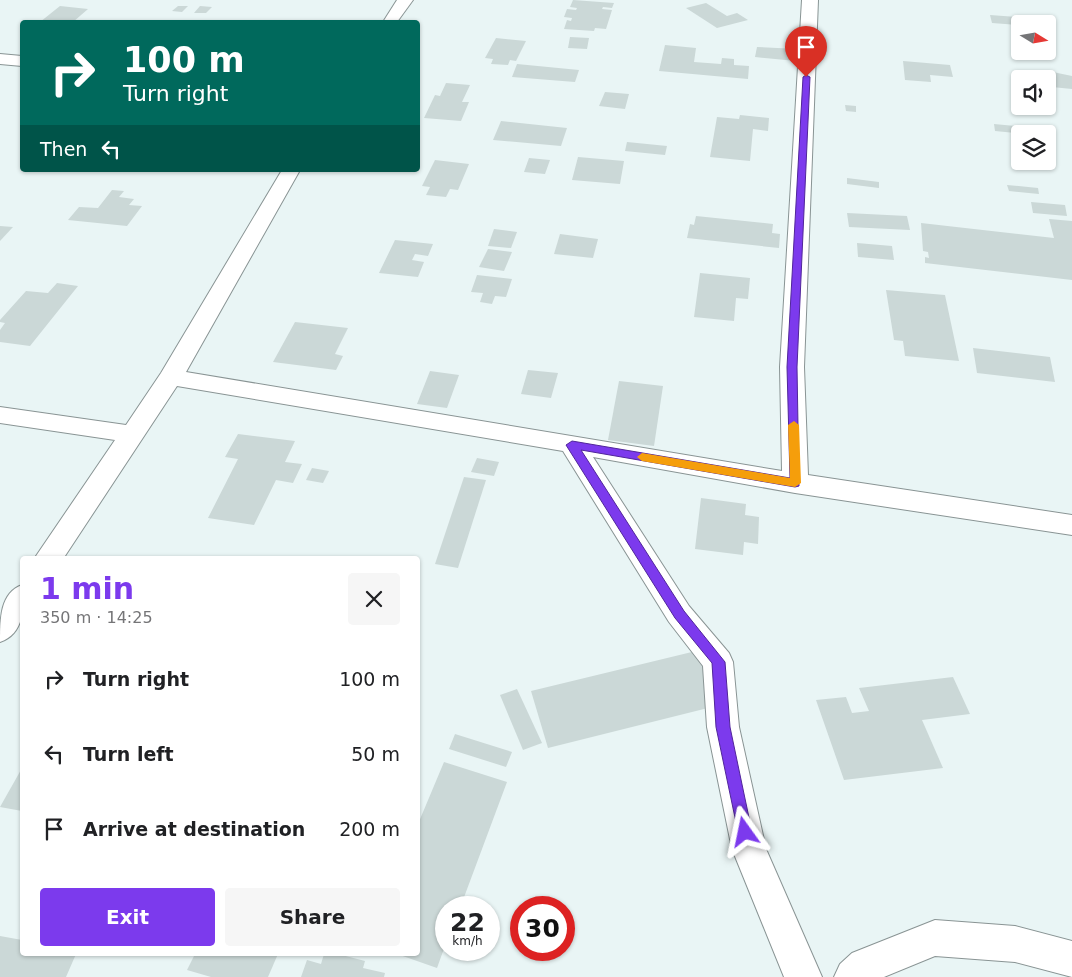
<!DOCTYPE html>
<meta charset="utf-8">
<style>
:root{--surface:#fff;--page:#f6f6f6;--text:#202124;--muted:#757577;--accent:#7c3aed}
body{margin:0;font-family:"DejaVu Sans",sans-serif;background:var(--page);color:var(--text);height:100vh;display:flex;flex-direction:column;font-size:19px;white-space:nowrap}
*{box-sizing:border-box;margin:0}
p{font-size:16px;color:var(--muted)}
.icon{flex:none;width:28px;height:28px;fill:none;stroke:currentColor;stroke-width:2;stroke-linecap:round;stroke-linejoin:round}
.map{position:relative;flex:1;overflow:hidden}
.side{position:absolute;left:20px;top:556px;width:400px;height:400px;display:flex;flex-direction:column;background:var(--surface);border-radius:5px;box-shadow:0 1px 4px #0004}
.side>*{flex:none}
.guide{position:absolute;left:20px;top:20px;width:400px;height:152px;border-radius:5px;box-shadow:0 1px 4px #0004;background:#00695c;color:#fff;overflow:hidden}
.needle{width:32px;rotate:101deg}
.controls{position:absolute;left:1011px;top:15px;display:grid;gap:10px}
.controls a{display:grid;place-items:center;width:45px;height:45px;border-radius:5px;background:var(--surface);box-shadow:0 1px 4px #0004;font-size:25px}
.speed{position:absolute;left:435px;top:896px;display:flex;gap:10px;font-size:25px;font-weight:700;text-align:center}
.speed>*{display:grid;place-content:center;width:65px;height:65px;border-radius:50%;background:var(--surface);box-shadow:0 1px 4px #0004;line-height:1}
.speed small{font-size:12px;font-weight:400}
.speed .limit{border:8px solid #d22;background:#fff;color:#111}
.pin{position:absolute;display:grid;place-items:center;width:42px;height:42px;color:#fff;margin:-51px -21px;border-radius:50% 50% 50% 0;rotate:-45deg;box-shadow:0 0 5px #0007}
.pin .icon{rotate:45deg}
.me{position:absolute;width:55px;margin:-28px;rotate:348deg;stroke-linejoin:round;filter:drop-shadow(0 0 4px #0008)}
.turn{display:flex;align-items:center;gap:18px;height:105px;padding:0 20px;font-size:22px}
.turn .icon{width:65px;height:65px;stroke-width:2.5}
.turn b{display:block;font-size:35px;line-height:42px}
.then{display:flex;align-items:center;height:48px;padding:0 20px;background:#0003;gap:10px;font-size:19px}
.round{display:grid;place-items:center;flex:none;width:52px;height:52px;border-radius:5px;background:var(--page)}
.summary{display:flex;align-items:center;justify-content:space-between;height:85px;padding:0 20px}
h1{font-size:30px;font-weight:800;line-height:38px;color:var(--accent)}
.action{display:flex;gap:10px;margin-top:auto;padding:10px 20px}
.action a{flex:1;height:58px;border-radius:5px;background:var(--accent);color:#fff;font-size:20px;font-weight:800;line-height:58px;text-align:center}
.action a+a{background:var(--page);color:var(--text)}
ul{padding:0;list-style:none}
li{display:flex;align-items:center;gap:15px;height:75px;padding:0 20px}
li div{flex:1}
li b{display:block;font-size:19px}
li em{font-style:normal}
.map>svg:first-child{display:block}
.building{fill:#cbd8d7}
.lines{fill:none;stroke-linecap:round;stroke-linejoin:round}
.minor-casing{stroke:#899494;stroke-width:2}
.minor{fill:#fff;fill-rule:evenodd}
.route{fill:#7c3aed;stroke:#51269a}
.slow{fill:#f59e0b}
</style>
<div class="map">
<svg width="1072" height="977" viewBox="0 0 1072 977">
<rect width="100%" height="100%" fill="#e9f5f5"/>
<g class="building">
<polygon points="573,0 614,3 612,8 603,7 602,9 612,10 606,29 595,28 594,31 564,29 567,20 571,21 572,18 564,17 567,9 576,10 577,8 570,7"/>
<polygon points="706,3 727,16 737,13 748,20 717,28 686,8"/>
<polygon points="60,6 88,9 73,22 40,22"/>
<polygon points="178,6 188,6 182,12 172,11"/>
<polygon points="200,6 212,7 206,13 194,13"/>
<polygon points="990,15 1017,17 1019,25 992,23"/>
<polygon points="570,37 589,38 587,49 568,48"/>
<polygon points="496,38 526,41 516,61 510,60 508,65 491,64 493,59 485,58"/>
<polygon points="665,45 696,48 694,62 721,64 722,58 734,59 734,65 749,66 748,79 659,71"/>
<polygon points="757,47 798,49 796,61 755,57"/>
<polygon points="903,61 950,65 953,77 930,75 931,82 905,80"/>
<polygon points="517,64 579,70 575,82 512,77"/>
<polygon points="1048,71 1072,76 1072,89 1052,87"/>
<polygon points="446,83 470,85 462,102 469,102 461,121 424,118 435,95 440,96"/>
<polygon points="605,92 629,94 625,109 599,106"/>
<polygon points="845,105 856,106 856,112 846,111"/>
<polygon points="740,115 769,118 768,131 753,129 750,161 710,157 717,117 739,119"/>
<polygon points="501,121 567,128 561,146 493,140"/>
<polygon points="994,124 1025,127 1026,134 995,131"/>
<polygon points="1013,136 1020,137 1020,152 1016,152"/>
<polygon points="627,142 667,146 665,155 625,151"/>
<polygon points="1048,148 1052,149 1056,163 1048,162"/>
<polygon points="578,157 624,161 620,184 572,180"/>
<polygon points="529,158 550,160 545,174 524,172"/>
<polygon points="435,160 469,164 458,190 450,189 446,197 426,195 430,187 422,186"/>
<polygon points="847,178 879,182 879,188 847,184"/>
<polygon points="1007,185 1038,188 1039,194 1009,191"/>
<polygon points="112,190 124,191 119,197 134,199 129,205 142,206 127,226 68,220 79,207 98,208"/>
<polygon points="1031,202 1065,205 1067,216 1033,213"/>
<polygon points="847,213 907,216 910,230 849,227"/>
<polygon points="696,216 773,224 772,233 780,234 779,248 687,238 690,224 694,225"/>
<polygon points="1049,219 1072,221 1072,280 925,263 925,257 929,258 928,252 923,251 921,223 1054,238"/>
<polygon points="0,226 13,227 0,241"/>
<polygon points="494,229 517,232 511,248 488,246"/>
<polygon points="560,234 598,239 593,258 554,254"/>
<polygon points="395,240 433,244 428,256 415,254 412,260 424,262 418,277 379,273"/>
<polygon points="857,243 892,246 894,260 858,257"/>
<polygon points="488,249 512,252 504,271 479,267"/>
<polygon points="700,273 750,278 748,299 736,298 734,321 694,317"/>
<polygon points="477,275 512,279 506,297 495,296 492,304 480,302 483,293 471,292"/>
<polygon points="57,283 78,286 30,346 0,342 0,330 5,323 0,322 0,320 26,291 48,293"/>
<polygon points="886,290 945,295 959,361 905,356 903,341 894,340"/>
<polygon points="295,322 348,328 335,354 343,356 336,370 273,362"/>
<polygon points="973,348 1050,357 1055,382 977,373"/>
<polygon points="528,370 558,373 551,398 521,394"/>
<polygon points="430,371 459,375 447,408 417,404"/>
<polygon points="619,381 663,386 654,446 608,440"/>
<polygon points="238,434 295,441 285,462 302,464 293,483 276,480 254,525 208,518 238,459 225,457"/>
<polygon points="477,458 499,462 494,476 471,472"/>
<polygon points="312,468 329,471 323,483 306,480"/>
<polygon points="464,477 486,480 458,568 435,564"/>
<polygon points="701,498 746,504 745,515 759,517 758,544 744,542 743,555 695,549"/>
<polygon points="696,651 720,705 548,748 531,691"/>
<polygon points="953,677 970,714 922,720 943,768 844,780 816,700 846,697 852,713 869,711 859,688"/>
<polygon points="517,689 542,743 523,750 500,695"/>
<polygon points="455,734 512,752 506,767 449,749"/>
<polygon points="444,762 507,782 460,908 446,908 446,943 437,968 397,954 418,954 418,824"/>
<polygon points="22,768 22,811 0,807"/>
<polygon points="0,936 22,940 22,954 76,954 66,977 0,977"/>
<polygon points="195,954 278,954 268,977 211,977 187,970"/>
<polygon points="324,954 338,954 365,961 363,968 385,973 384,977 301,977 307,960 321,964"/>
</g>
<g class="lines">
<defs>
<g id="minor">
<polygon points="397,0 413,0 397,22 383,22"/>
<polygon points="802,0 818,0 804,367 808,475 1072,515 1072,535 795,493 593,457 689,606 729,653 733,662 739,727 766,849 822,977 784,977 732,849 707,727 703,666 669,622 563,451 177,386 63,559 34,559 115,440 0,423 0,407 126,425 161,373 282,170 300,170 186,372 782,471 780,367"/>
<polygon points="0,54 22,56 22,66 0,64"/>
<path d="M22,585C25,606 24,634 0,642C0,619 0,593 22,585Z"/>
<polygon points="935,920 1015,926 1072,941 1072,977 1015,962 935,956 884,977 834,977 840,964 852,953"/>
</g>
</defs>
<use href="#minor" class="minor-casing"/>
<use href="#minor" class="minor"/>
</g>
<polygon class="route" points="806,75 810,77 797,367 799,486 795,487 581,450 684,611 725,662 730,727 752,832 750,837 745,839 740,837 738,832 716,727 712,663 675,618 566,445 572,441 790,478 787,367 803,77"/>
<polygon class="slow" points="794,421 799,425 801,483 795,487 642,461 637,457 642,453 790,478 788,425"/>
</svg>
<div class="controls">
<a><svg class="needle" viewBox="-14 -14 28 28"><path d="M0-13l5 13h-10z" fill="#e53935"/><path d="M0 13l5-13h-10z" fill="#757577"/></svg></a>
<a><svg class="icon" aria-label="sound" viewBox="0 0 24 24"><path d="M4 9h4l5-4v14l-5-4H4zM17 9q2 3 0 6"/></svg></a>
<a><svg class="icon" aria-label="layers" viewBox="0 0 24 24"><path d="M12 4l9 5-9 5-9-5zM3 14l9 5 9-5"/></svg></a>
</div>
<div class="speed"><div>22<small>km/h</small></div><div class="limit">30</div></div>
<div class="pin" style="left:806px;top:77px;background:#d93025"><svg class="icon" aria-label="arrive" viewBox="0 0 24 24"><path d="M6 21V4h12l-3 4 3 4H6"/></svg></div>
<svg class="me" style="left:745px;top:832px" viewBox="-20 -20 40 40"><path d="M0-17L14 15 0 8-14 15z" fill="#7c3aed" stroke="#fff" stroke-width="4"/></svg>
<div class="guide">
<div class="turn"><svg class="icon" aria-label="right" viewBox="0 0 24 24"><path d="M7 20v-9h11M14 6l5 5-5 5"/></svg><div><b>100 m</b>Turn right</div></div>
<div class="then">Then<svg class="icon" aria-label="left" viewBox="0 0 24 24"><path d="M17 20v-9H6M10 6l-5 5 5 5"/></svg></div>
</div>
<section class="side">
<div class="summary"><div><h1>1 min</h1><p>350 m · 14:25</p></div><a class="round"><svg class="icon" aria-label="close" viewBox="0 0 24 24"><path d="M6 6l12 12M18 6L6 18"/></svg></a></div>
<ul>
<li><svg class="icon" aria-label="right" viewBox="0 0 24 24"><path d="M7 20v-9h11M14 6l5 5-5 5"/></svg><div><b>Turn right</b></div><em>100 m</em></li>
<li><svg class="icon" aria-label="left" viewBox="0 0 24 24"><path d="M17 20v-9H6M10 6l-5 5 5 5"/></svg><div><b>Turn left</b></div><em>50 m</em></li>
<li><svg class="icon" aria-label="arrive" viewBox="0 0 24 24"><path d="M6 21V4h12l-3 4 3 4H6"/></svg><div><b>Arrive at destination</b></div><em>200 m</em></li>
</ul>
<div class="action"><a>Exit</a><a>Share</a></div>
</section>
</div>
